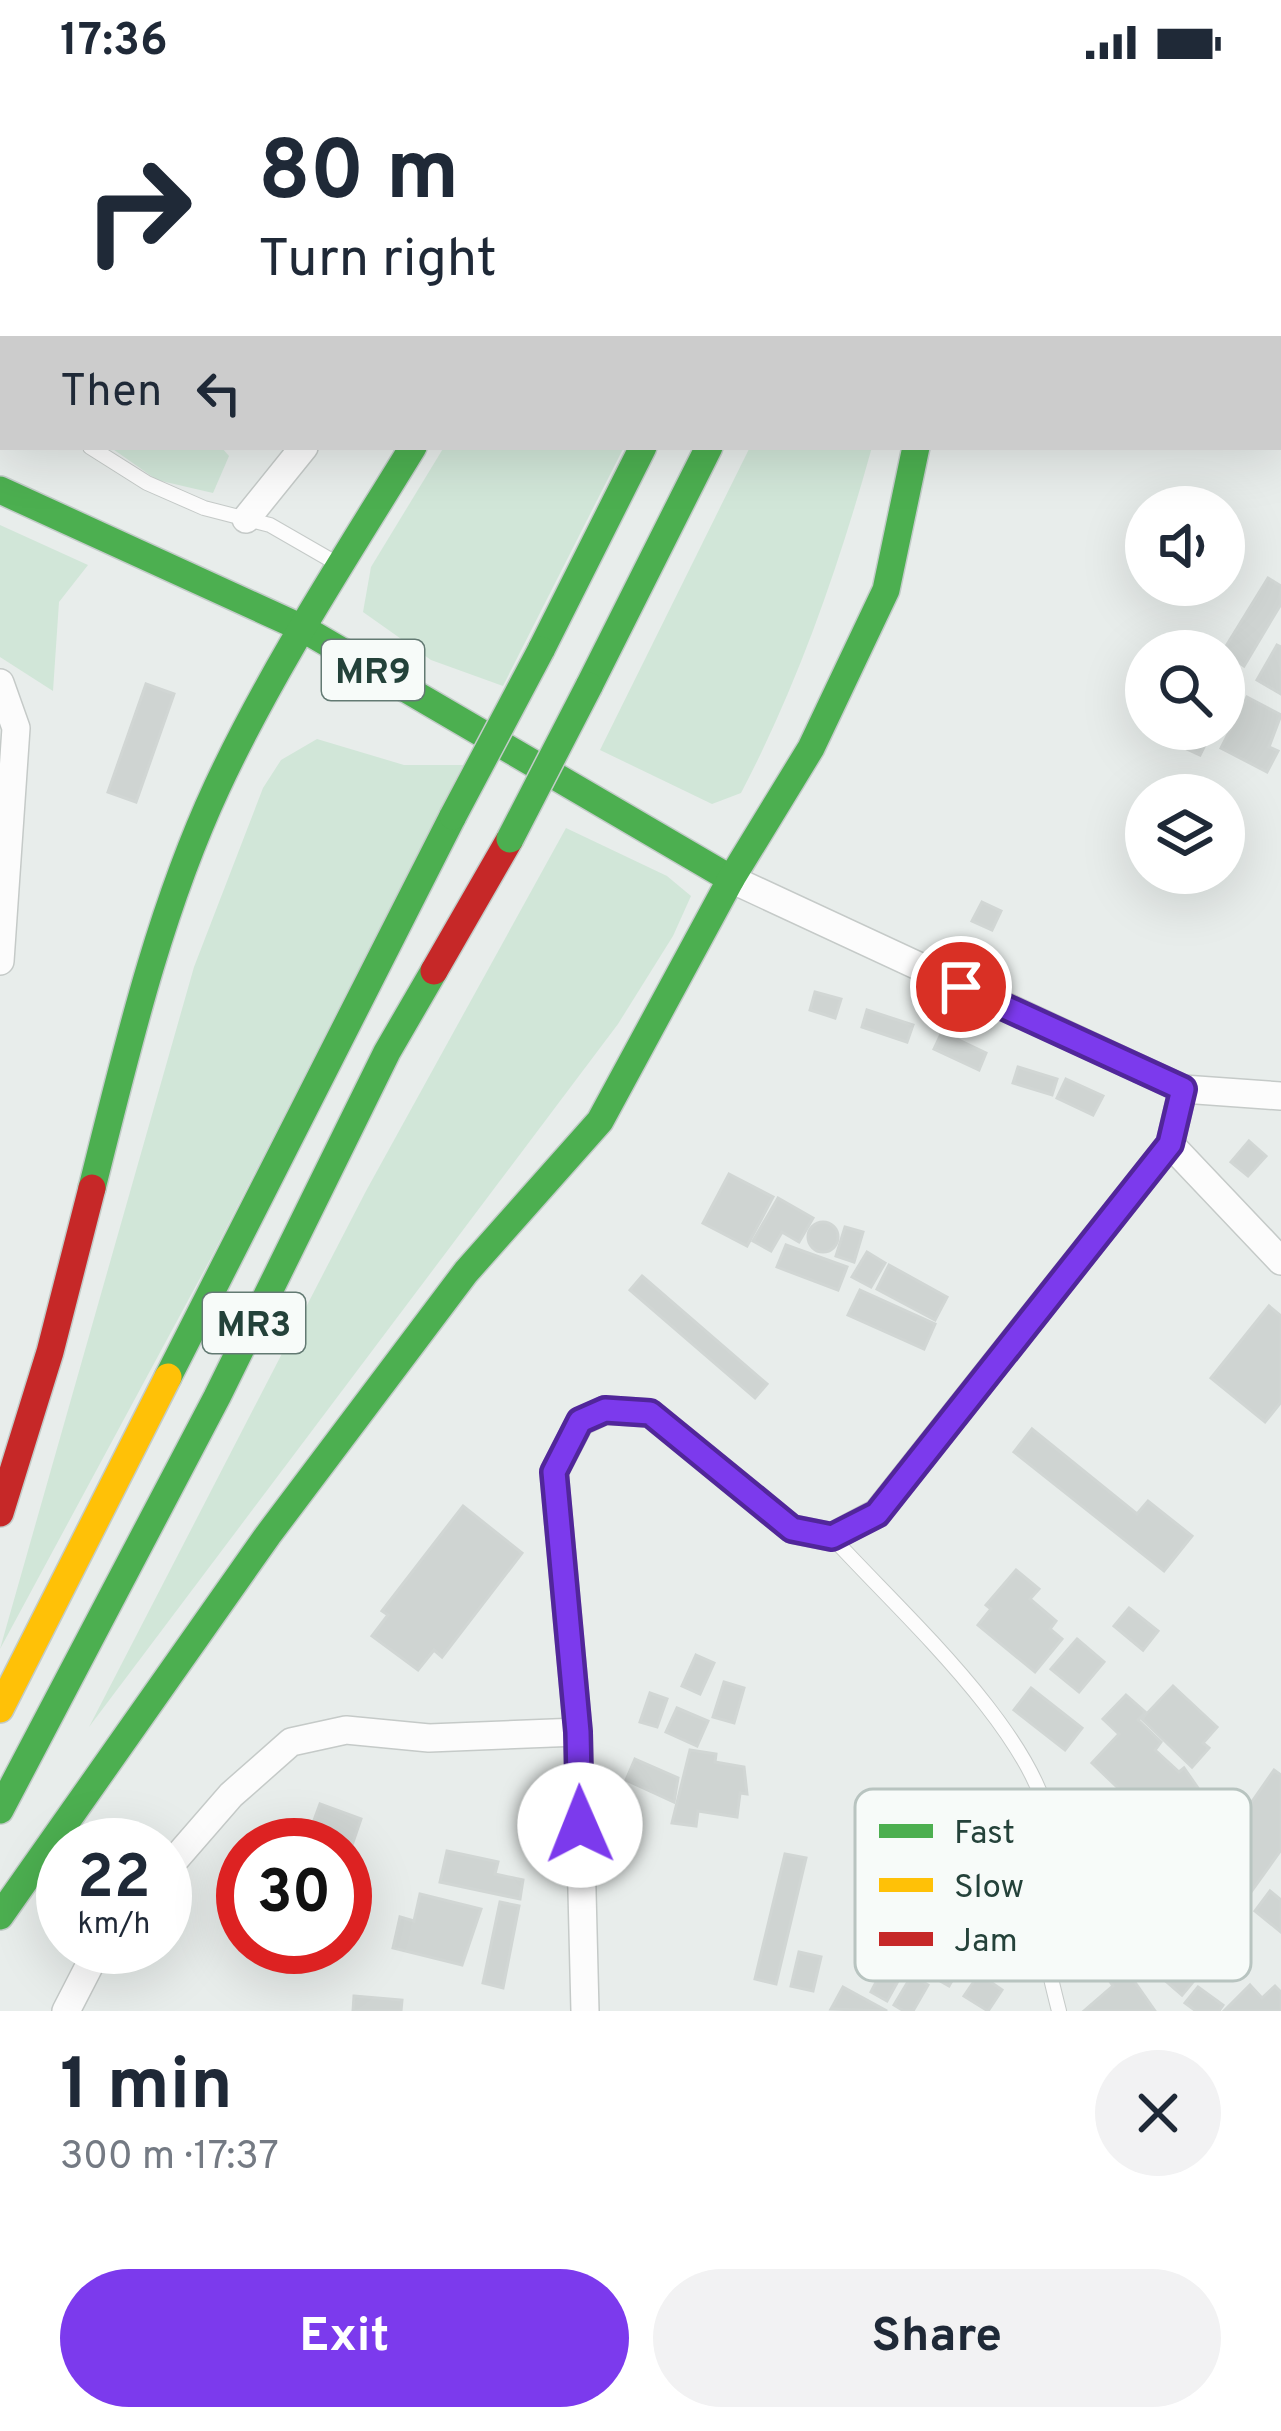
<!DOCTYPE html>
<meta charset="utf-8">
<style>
:root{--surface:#fff;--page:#f2f2f3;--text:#1f2937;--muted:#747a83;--accent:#7c3aed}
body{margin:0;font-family:Overpass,sans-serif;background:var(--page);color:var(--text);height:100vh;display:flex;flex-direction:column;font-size:45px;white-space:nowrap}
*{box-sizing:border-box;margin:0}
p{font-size:39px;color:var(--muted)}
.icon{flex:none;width:66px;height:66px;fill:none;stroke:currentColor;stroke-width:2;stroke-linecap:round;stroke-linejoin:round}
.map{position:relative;height:1927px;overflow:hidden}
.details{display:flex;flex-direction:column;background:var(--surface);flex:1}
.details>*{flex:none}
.banner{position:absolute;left:0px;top:0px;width:1281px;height:366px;box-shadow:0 12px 48px #0002;background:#fff;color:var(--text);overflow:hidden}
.tools{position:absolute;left:1125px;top:402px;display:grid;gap:24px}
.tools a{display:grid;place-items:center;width:120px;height:120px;border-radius:50%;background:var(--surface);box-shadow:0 12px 48px #0002;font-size:60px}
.speed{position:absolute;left:36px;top:1734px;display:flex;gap:24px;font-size:60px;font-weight:700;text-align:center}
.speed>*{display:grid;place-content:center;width:156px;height:156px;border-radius:50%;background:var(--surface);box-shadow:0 12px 48px #0002;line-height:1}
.speed small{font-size:30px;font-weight:400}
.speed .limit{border:18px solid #d22;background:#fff;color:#111}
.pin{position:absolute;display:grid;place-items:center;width:102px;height:102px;color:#fff;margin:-51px;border:6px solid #fff;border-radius:50%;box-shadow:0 3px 12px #0007}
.me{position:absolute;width:132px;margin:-66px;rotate:359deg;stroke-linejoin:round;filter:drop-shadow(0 0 9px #0008)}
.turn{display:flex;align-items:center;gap:42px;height:252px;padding:0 60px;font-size:54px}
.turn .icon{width:156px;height:156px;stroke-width:2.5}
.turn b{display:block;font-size:84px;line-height:102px}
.then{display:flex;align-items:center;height:114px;padding:0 60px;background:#0003;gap:24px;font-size:45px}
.round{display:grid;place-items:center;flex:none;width:126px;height:126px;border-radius:63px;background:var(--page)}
.overview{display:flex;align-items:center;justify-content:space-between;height:204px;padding:0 60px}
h1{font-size:72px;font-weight:700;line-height:90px}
.primary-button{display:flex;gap:24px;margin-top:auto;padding:24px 60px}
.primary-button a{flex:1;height:138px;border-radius:72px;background:var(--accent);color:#fff;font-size:48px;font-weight:700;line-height:138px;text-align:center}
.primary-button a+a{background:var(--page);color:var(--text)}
.status{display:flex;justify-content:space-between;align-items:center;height:84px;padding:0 60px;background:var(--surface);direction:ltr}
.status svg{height:33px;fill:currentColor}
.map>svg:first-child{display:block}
.green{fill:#d1e6d8}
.building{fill:#cfd4d2;stroke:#d1d6d4;stroke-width:3}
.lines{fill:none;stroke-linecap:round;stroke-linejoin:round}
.lane-casing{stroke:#c5cac8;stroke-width:16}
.street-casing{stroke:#c5cac8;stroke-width:30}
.fast-casing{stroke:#c3ccc9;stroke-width:30}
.slow-casing{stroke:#c3ccc9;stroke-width:30}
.jam-casing{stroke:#c3ccc9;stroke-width:30}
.lane{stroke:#fcfcfc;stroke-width:14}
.street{stroke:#fcfcfc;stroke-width:27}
.fast{stroke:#4caf50;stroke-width:27}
.slow{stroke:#ffc107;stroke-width:27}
.jam{stroke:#c62828;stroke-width:27}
.fast-bridge-casing{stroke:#c3ccc9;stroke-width:30;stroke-linecap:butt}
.fast-bridge{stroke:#4caf50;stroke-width:27}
.route-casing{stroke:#51269a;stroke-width:30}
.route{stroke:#7c3aed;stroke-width:21}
.labels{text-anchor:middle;stroke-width:12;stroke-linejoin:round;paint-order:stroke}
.shield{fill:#f7fbf9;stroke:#637a73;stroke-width:3}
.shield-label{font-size:36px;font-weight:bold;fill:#24423a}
.key{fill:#f7fbf9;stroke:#b8c4c0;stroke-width:3}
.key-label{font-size:33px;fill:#24423a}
</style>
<div class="status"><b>17:36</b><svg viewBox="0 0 49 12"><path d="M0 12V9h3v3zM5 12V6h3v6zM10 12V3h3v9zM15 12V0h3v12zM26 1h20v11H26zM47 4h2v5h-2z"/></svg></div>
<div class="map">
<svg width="1281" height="1927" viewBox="0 0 1281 1927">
<rect width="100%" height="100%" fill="#e8edeb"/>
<g class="green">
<polygon points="110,363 221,363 229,372 213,409 157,396"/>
<polygon points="444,363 624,363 503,602 431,576 363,528 371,483"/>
<path d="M750,363H872C839,482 798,600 741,709L712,720L600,666Z"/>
<polygon points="0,441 88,481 59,518 53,607 0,573"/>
<polygon points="317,655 404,681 463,681 212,1172 0,1565 194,883 263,704 281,676"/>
<polygon points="566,744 667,792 691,812 673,852 618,940 89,1643 366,1107"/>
</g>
<g class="building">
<polygon points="1268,494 1281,502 1281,520 1244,582 1223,567"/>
<polygon points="1277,561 1281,563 1281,610 1257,596"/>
<polygon points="1224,577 1240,589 1239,597 1227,607"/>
<polygon points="146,600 174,610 136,718 108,708"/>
<polygon points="1247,613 1281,631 1269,663 1278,667 1267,688 1221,664"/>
<polygon points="1184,645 1213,645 1200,671 1176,660"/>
<polygon points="982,818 1001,827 992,846 972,837"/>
<polygon points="815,908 841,915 835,934 810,926"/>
<polygon points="867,926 913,941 907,958 862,943"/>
<polygon points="942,948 986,969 979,986 934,965"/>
<polygon points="1018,983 1057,995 1052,1011 1013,999"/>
<polygon points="1066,995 1103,1012 1093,1031 1057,1014"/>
<polygon points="1249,1057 1266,1072 1248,1092 1231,1078"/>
<polygon points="729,1090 773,1113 747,1162 703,1139"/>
<polygon points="778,1114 813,1134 799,1158 782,1148 771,1167 753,1157"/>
<circle cx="823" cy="1153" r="15"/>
<polygon points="845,1143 863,1148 854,1178 836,1172"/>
<polygon points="786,1161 847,1183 838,1206 777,1183"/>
<polygon points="867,1168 885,1179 871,1203 852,1193"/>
<polygon points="889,1181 947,1213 935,1236 877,1205"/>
<polygon points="642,1192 767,1300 755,1314 630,1206"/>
<polygon points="860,1206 935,1240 924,1265 848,1231"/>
<polygon points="1269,1222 1281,1232 1281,1318 1265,1338 1211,1294"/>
<polygon points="1032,1345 1137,1430 1148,1417 1192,1452 1164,1487 1014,1368"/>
<polygon points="463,1422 522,1469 442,1573 434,1566 418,1586 372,1552 388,1531 382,1527"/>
<polygon points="1016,1486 1039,1505 1030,1515 1056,1537 1050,1545 1062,1555 1035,1588 978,1541 991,1525 986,1521"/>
<polygon points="1129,1524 1158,1547 1143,1566 1114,1542"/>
<polygon points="1077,1555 1104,1578 1079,1608 1051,1585"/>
<polygon points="696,1571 714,1579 700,1610 682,1602"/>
<polygon points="724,1598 744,1604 734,1639 713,1633"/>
<polygon points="1173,1602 1217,1643 1203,1659 1209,1664 1192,1683 1142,1635"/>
<polygon points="1031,1604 1082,1644 1065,1666 1014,1626"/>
<polygon points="650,1609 667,1615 657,1643 640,1638"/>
<polygon points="1126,1611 1145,1628 1138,1636 1161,1658 1155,1666 1179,1688 1184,1684 1198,1704 1160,1744 1092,1679 1119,1650 1103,1635"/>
<polygon points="677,1624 708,1637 697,1662 666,1648"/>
<polygon points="690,1666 716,1670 715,1678 744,1683 747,1710 740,1709 737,1733 698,1727 696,1742 672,1739"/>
<polygon points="635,1675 678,1694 674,1718 626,1696"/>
<polygon points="1274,1686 1281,1691 1281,1766 1251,1808 1232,1795 1250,1770 1239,1762 1246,1753 1233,1745"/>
<polygon points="320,1720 361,1735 351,1764 309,1750"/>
<polygon points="259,1748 297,1753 296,1761 257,1761"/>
<polygon points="447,1767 498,1778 495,1790 523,1796 520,1815 440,1798"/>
<polygon points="785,1770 806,1774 776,1900 755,1895"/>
<polygon points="1072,1779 1082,1788 1090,1779 1208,1880 1182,1911 1054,1800"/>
<polygon points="345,1788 351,1789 349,1801 370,1805 363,1835 345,1831"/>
<polygon points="1270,1807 1281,1816 1281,1848 1255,1827"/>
<polygon points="420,1810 481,1825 462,1881 393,1864 400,1833 414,1837"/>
<polygon points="500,1818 519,1822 503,1904 483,1899"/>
<polygon points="917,1855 961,1881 949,1902 905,1877"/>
<polygon points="799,1868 821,1873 813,1907 791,1902"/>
<polygon points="887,1877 904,1886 887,1917 871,1908"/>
<polygon points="1125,1884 1155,1927 1084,1927 1113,1902 1109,1896"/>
<polygon points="979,1890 1002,1906 988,1927 964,1912"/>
<polygon points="912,1891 928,1901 913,1927 904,1927 894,1921"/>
<polygon points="1250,1901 1262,1914 1275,1902 1281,1908 1281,1927 1224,1927"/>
<polygon points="843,1903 887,1927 831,1925"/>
<polygon points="1198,1903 1223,1921 1219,1927 1196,1927 1185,1919"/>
<polygon points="354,1912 402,1916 401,1927 353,1927"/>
</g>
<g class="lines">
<defs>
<g id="lane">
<polyline points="27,0 27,3"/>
<polyline points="0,166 3,174"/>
<polyline points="0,210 3,194"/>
<polyline points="0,305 3,307"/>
<polyline points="90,363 147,399 204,424 270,441 336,479"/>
<path d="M832,1453C898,1526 1036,1648 1051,1746C1053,1763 1042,1782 1041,1800C1038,1845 1048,1884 1059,1927"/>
</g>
<g id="street">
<polyline points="566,3 568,0"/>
<polyline points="1048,3 1049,0"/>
<polyline points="246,435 304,363"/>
<polyline points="0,599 16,644 0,877"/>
<polyline points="731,795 1183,1005 1281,1012"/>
<polyline points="1170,1060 1281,1177"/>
<polyline points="165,1787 231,1711 291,1658 346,1646 429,1654 578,1648"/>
<polyline points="66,1927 99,1863"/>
<polyline points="585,1927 578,1648 554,1388 580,1338 605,1326 650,1329 792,1445 832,1453 877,1429 1170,1060 1183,1005"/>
</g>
<g id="fast">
<polyline points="662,3 664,0"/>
<polyline points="890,3 892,0"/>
<polyline points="0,406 302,544 731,795"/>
<polyline points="541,566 643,363"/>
<polyline points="589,602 709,363"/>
<path d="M92,1104C126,969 158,830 217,703C272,585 345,474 413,363"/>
<polyline points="168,1293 453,732"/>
<polyline points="0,1726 217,1313 387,968 434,887"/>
<polyline points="0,1832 268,1451 466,1188 600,1037 731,795 811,664 886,506 916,363"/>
</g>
<g id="slow">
<polyline points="825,3 826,0"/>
<polyline points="0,1625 168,1293"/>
</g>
<g id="jam">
<polyline points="998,3 999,0"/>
<polyline points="434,887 510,755"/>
<polyline points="0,1429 50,1268 92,1104"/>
</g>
</defs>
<use href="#lane" class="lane-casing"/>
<use href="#street" class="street-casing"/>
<use href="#fast" class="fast-casing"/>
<use href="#slow" class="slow-casing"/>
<use href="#jam" class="jam-casing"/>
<use href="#lane" class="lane"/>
<use href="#street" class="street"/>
<use href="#fast" class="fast"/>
<use href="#slow" class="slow"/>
<use href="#jam" class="jam"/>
<defs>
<g id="fast-bridge">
<polyline points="453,732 541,566"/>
<polyline points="510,755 589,602"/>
</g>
</defs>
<use href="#fast-bridge" class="fast-bridge-casing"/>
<use href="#fast-bridge" class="fast-bridge"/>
</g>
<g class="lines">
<defs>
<polyline id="route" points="580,1741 578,1648 554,1388 580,1337 605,1326 650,1329 792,1445 832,1453 877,1430 1170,1060 1183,1005 961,903"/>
</defs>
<use href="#route" class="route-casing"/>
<use href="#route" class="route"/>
</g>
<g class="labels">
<g class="shield">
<rect x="322" y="556" width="102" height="60" rx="9"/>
<rect x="203" y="1209" width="102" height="60" rx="9"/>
</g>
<g class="shield-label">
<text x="373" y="599">MR9</text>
<text x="254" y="1252">MR3</text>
</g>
</g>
<rect x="855" y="1705" width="396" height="192" rx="18" class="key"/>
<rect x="879" y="1740" width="54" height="14" fill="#4caf50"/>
<rect x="879" y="1794" width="54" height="14" fill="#ffc107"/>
<rect x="879" y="1848" width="54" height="14" fill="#c62828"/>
<g class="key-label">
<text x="954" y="1759">Fast</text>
<text x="954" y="1813">Slow</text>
<text x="954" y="1867">Jam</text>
</g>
</svg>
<div class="tools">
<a><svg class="icon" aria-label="sound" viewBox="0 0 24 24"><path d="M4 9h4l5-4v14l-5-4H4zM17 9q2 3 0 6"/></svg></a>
<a><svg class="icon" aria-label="search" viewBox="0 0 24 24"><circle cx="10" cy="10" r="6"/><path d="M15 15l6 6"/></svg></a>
<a><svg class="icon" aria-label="layers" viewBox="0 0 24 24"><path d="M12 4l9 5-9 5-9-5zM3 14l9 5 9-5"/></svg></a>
</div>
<div class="speed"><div>22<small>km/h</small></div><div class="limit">30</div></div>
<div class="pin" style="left:961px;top:903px;background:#d93025"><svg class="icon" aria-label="arrive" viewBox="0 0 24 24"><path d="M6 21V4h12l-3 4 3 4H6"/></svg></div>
<svg class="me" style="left:580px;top:1741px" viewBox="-20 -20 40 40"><circle r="19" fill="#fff"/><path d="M0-13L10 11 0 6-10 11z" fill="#7c3aed"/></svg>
<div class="banner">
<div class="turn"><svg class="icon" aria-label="right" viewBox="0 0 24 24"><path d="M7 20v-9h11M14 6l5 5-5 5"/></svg><div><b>80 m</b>Turn right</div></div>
<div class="then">Then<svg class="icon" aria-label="left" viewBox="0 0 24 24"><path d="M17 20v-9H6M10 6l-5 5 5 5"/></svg></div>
</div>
</div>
<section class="details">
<div class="overview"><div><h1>1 min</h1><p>300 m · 17:37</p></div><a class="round"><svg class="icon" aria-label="close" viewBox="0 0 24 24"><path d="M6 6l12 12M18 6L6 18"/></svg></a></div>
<div class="primary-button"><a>Exit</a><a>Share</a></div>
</section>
